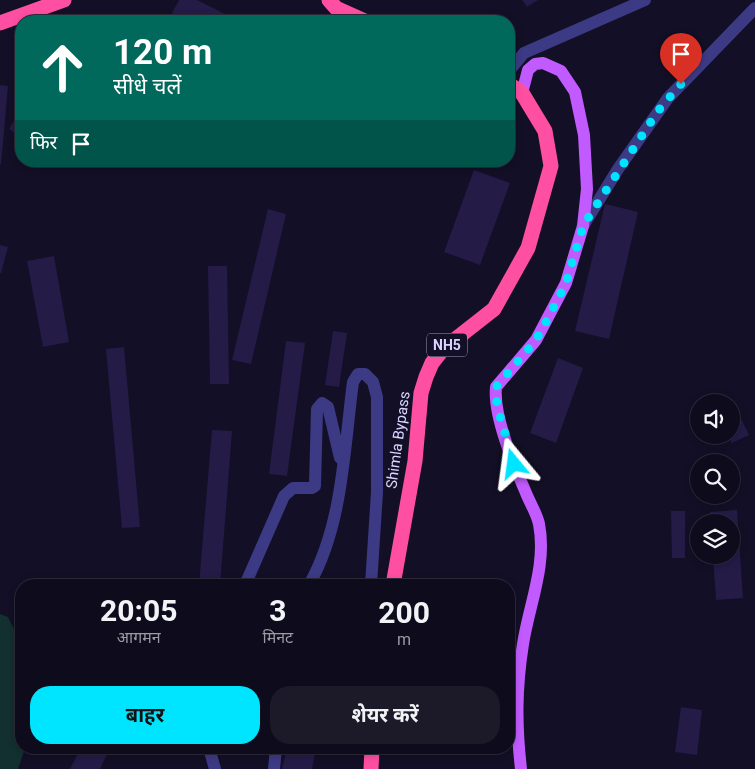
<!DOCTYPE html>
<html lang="hi">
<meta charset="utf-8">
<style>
:root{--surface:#0e0b1c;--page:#1c1929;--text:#f1f3f6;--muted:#9b9ba3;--line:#2e2b3b;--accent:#00e5ff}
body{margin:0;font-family:Roboto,"Noto Sans Devanagari",sans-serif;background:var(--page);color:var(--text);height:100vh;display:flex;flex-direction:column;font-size:19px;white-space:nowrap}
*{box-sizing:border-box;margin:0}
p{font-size:16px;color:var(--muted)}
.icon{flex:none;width:28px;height:28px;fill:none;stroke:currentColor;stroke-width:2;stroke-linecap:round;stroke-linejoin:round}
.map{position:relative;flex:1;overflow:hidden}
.drawer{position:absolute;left:15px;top:579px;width:500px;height:175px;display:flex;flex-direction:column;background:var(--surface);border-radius:20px;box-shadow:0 2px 8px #0003,0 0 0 1px var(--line)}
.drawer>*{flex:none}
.top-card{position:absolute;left:15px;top:15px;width:500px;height:152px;border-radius:20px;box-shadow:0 2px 8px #0003,0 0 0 1px var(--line);background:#00695c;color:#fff;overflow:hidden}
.fabs{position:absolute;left:690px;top:394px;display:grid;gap:10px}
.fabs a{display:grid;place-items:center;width:50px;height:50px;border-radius:50%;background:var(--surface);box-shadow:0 2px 8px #0003,0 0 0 1px var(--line);font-size:25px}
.pin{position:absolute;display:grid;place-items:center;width:42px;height:42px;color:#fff;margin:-51px -21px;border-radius:50% 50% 50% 0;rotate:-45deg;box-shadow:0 0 5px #0007}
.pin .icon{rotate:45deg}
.me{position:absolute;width:55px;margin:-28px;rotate:344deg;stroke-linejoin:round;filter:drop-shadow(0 0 4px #0008)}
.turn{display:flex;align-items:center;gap:18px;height:105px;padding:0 15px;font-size:22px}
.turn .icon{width:65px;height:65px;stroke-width:2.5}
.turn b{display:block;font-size:35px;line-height:42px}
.then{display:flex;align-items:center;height:48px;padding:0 15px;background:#0003;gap:10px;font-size:19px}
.eta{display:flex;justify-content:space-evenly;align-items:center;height:85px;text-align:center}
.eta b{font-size:30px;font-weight:700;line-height:35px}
.cta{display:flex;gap:10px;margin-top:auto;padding:10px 15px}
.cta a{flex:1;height:58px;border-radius:20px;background:var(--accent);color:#111;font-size:20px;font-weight:700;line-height:58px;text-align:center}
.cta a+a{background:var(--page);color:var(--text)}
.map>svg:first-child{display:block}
.green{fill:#12302f}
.building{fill:#241b47}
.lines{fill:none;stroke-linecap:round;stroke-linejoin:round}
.minor{stroke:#3d3a85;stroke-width:12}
.major{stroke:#c25bff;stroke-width:12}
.highway{stroke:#ff4fa3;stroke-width:15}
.route{stroke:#00e5ff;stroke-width:9;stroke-dasharray:0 16.2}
.labels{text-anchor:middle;stroke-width:4;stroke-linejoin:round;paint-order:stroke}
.shield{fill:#130f26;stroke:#9e99be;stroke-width:1}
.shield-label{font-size:14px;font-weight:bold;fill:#d9d4ff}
.street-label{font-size:15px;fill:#d9d4ff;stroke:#130f26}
</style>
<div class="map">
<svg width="755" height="769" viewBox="0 0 755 769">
<rect width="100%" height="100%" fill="#130f26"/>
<polygon class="green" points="0,614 8,617 21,643 21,748 25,748 18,769 0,769"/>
<g class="building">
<polygon points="179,0 197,0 231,17 229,21 168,21"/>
<polygon points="522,0 538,0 527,7"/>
<polygon points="0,85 8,86 1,164 0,164"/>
<polygon points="21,109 21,137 9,129"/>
<polygon points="474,170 510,183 480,265 444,252"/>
<polygon points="605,204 638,212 609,339 575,331"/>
<polygon points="268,209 286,214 251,364 232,360"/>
<polygon points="0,245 8,247 1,273 0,273"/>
<polygon points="54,256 69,342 43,347 27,261"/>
<polygon points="208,266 227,266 229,384 210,384"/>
<polygon points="333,331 347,333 339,387 325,385"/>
<polygon points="286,341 305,343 287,476 269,474"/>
<polygon points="124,347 140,527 122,528 106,349"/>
<polygon points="558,358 583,368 556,443 530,433"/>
<polygon points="733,402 749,435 732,443 728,435 731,435"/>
<polygon points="212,430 232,431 220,585 199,585"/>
<polygon points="737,510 743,598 716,600 713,555 731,555 731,522 710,522 710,512"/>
<polygon points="671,511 685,511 685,558 672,558"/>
<polygon points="681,707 702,710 697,755 675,752"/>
<polygon points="81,748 110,748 100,769 70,769"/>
<polygon points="287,748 316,748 312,769 282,769"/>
</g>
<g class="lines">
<g class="minor">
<polyline points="509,71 524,53 645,0"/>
<polyline points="583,226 618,169 668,98 755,8"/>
<polyline points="245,585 284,496 293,488 312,488 315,486 317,409 322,403 328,407 340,458"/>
<path d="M309,585C343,525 344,449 353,382L358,374H365L373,382L377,397V492L371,585"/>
<polyline points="209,748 215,769"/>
<polyline points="274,769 276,748"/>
</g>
<path class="major" d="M521,769C516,725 516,688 523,644C529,605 547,565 539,524C537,514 530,503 526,493C514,465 493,416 496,387L536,340L566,283L583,226L587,189L584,135L575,92L561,71L543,63L535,64L528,70L522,93"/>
<g class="highway">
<polyline points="329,0 336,8 365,21"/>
<polyline points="0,23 64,0"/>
<polyline points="393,585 415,461 421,393 426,377 432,363 443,349 494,309 528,248 551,166 545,131 522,93 509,84"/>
<polyline points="371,769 372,748"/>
</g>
</g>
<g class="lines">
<polyline class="route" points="514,464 497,406 496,387 536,340 545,324 566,283 583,226 592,212 658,111 681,84"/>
</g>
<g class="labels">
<rect class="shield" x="427" y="333.5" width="40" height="23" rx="4"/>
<g class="shield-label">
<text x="447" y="350">NH5</text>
</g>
<g class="street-label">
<text transform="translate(398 440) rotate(-82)" y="5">Shimla Bypass</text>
</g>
</g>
</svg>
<div class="fabs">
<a><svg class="icon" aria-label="sound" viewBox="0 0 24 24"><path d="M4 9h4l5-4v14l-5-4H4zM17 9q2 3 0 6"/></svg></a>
<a><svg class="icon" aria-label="search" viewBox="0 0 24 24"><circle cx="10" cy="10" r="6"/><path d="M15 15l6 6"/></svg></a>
<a><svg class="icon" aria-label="layers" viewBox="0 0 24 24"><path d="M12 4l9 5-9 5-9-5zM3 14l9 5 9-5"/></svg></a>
</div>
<div class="pin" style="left:681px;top:84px;background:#d93025"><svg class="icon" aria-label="arrive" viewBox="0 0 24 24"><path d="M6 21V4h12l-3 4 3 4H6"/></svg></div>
<svg class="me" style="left:514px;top:464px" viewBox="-20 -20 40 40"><path d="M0-17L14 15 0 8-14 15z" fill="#00e5ff" stroke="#fff" stroke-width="4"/></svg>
<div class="top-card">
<div class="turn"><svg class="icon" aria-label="ahead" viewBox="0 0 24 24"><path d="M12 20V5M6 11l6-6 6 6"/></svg><div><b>120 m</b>सीधे चलें</div></div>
<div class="then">फिर<svg class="icon" aria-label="arrive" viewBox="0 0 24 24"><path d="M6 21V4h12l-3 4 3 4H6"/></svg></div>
</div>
<section class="drawer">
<div class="eta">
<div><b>20:05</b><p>आगमन</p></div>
<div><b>3</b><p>मिनट</p></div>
<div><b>200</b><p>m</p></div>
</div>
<div class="cta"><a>बाहर</a><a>शेयर करें</a></div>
</section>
</div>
